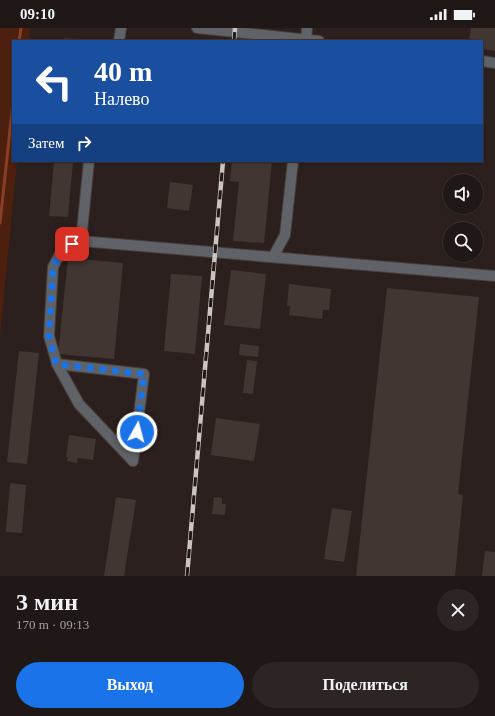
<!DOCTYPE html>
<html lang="ru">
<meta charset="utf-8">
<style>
:root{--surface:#201816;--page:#2d2523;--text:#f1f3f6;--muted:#a2a0a1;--line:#3d3735;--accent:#1a73e8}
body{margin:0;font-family:Georgia,serif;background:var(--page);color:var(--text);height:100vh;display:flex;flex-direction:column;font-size:15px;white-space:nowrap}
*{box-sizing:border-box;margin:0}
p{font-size:13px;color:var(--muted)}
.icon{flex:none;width:22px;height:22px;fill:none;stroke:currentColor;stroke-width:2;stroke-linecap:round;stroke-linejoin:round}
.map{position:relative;height:548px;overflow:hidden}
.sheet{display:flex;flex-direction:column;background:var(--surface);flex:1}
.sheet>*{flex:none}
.hud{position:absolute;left:12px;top:12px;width:471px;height:122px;border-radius:0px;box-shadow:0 1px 3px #0004,0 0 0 1px var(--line);background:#1a4fa0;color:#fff;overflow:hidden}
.tools{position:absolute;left:443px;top:146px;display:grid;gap:8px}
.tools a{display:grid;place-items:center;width:40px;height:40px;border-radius:50%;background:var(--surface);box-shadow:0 1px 3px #0004,0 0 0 1px var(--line);font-size:20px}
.pin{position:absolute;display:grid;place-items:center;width:34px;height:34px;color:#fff;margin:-17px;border-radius:8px;box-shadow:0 2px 6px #0006}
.me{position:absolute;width:44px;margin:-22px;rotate:7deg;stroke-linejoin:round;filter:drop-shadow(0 0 3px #0008)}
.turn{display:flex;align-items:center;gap:14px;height:84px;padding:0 16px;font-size:18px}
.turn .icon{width:52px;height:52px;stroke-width:2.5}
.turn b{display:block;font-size:28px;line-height:34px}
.then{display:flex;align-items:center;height:38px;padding:0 16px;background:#0003;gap:8px;font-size:15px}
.round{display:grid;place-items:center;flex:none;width:42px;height:42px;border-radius:21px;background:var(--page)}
.overview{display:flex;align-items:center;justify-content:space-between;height:68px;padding:0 16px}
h1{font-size:24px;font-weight:700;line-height:30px}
.cta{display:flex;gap:8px;margin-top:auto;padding:8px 16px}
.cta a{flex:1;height:46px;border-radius:24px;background:var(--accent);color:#fff;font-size:16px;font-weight:700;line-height:46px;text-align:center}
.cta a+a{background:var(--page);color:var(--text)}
.status{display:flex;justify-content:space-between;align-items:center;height:28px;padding:0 20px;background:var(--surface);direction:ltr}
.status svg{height:11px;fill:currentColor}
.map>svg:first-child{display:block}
.green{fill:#4d1f0e}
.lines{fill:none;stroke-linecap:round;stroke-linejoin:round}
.stream{stroke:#893f24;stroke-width:3}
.building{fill:#413632}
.minor-casing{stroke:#483e3b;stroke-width:12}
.minor{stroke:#5f6367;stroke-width:10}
.rail-casing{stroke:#cbc4c1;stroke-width:4.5}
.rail{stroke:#211713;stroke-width:3;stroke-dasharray:9;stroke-linecap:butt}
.route{stroke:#1a73e8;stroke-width:7;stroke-dasharray:0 12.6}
</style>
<div class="status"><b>09:10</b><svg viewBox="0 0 49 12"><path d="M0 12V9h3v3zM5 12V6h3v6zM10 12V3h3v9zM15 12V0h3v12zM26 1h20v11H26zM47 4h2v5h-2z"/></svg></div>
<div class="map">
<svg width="495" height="548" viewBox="0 0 495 548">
<rect width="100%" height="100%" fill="#2b201d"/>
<polygon class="green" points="0,0 30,0 29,13 13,13 13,133 17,133 0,308"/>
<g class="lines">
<g class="stream">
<polyline points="19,13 21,0"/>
<polyline points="0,195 13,74"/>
</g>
</g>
<g class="building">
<polygon points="471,0 495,0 495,23 482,21 482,13 469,13"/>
<polygon points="64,10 87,12 86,13 64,13"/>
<polygon points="54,133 73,133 68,189 49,188"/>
<polygon points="232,133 272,133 264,215 233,213 239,154 230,153"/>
<polygon points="170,154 193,157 189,183 167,180"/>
<polygon points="68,230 123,235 114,331 58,326"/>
<polygon points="231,242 266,246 260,301 224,297"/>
<polygon points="171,246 202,248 195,326 164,323"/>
<polygon points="289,256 331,261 329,282 323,282 322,291 289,287 290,278 287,278"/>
<polygon points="387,260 479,269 458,466 463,467 455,548 356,548"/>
<polygon points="240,316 259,318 258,329 239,327"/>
<polygon points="19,323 39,325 27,436 7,434"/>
<polygon points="247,332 257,333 253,366 243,365"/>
<polygon points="216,390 260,396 254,433 211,427"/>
<polygon points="69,407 96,411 93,432 78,430 77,435 67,433 68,429 66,429"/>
<polygon points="10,455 26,457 22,505 6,504"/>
<polygon points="116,469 136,472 124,548 104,548"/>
<polygon points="214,469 222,470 222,476 226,476 225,487 212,486"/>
<polygon points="332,480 352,483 344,534 324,531"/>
<polygon points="485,523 495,524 495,548 482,548"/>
</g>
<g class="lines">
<defs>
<g id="minor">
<polyline points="197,0 319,13"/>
<polyline points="119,13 121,0"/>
<polyline points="306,13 307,0"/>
<polyline points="482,33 495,35"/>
<polyline points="89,133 81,213 495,248"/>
<polyline points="81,213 63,220 53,239 49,308 57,336 79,376 133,433"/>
<polyline points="273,229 285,207 293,133"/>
<polyline points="57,336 144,346 133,433"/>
</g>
</defs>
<use href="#minor" class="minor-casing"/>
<use href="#minor" class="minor"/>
<defs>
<g id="rail">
<polyline points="234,13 235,0"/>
<polyline points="187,548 223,133"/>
</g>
</defs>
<use href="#rail" class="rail-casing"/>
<use href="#rail" class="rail"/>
</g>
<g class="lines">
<polyline class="route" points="72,216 63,220 53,239 49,308 56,336 144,346 137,404"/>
</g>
</svg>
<div class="tools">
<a><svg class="icon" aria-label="sound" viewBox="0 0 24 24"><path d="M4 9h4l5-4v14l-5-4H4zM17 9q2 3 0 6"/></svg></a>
<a><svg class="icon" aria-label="search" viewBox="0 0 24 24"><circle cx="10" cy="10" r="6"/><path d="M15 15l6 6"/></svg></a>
</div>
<div class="pin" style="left:72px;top:216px;background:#d93025"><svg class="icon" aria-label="arrive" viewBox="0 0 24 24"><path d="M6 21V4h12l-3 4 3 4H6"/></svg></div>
<svg class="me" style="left:137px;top:404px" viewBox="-20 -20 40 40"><circle r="17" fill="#1a73e8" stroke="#fff" stroke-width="3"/><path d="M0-11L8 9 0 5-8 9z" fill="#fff"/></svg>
<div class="hud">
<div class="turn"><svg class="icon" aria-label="left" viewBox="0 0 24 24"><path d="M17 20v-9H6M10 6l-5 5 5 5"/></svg><div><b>40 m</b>Налево</div></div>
<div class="then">Затем<svg class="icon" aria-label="right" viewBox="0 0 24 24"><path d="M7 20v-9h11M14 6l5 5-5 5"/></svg></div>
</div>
</div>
<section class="sheet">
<div class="overview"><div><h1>3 мин</h1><p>170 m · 09:13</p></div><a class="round"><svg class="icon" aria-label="close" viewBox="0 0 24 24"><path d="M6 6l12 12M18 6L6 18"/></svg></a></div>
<div class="cta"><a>Выход</a><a>Поделиться</a></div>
</section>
